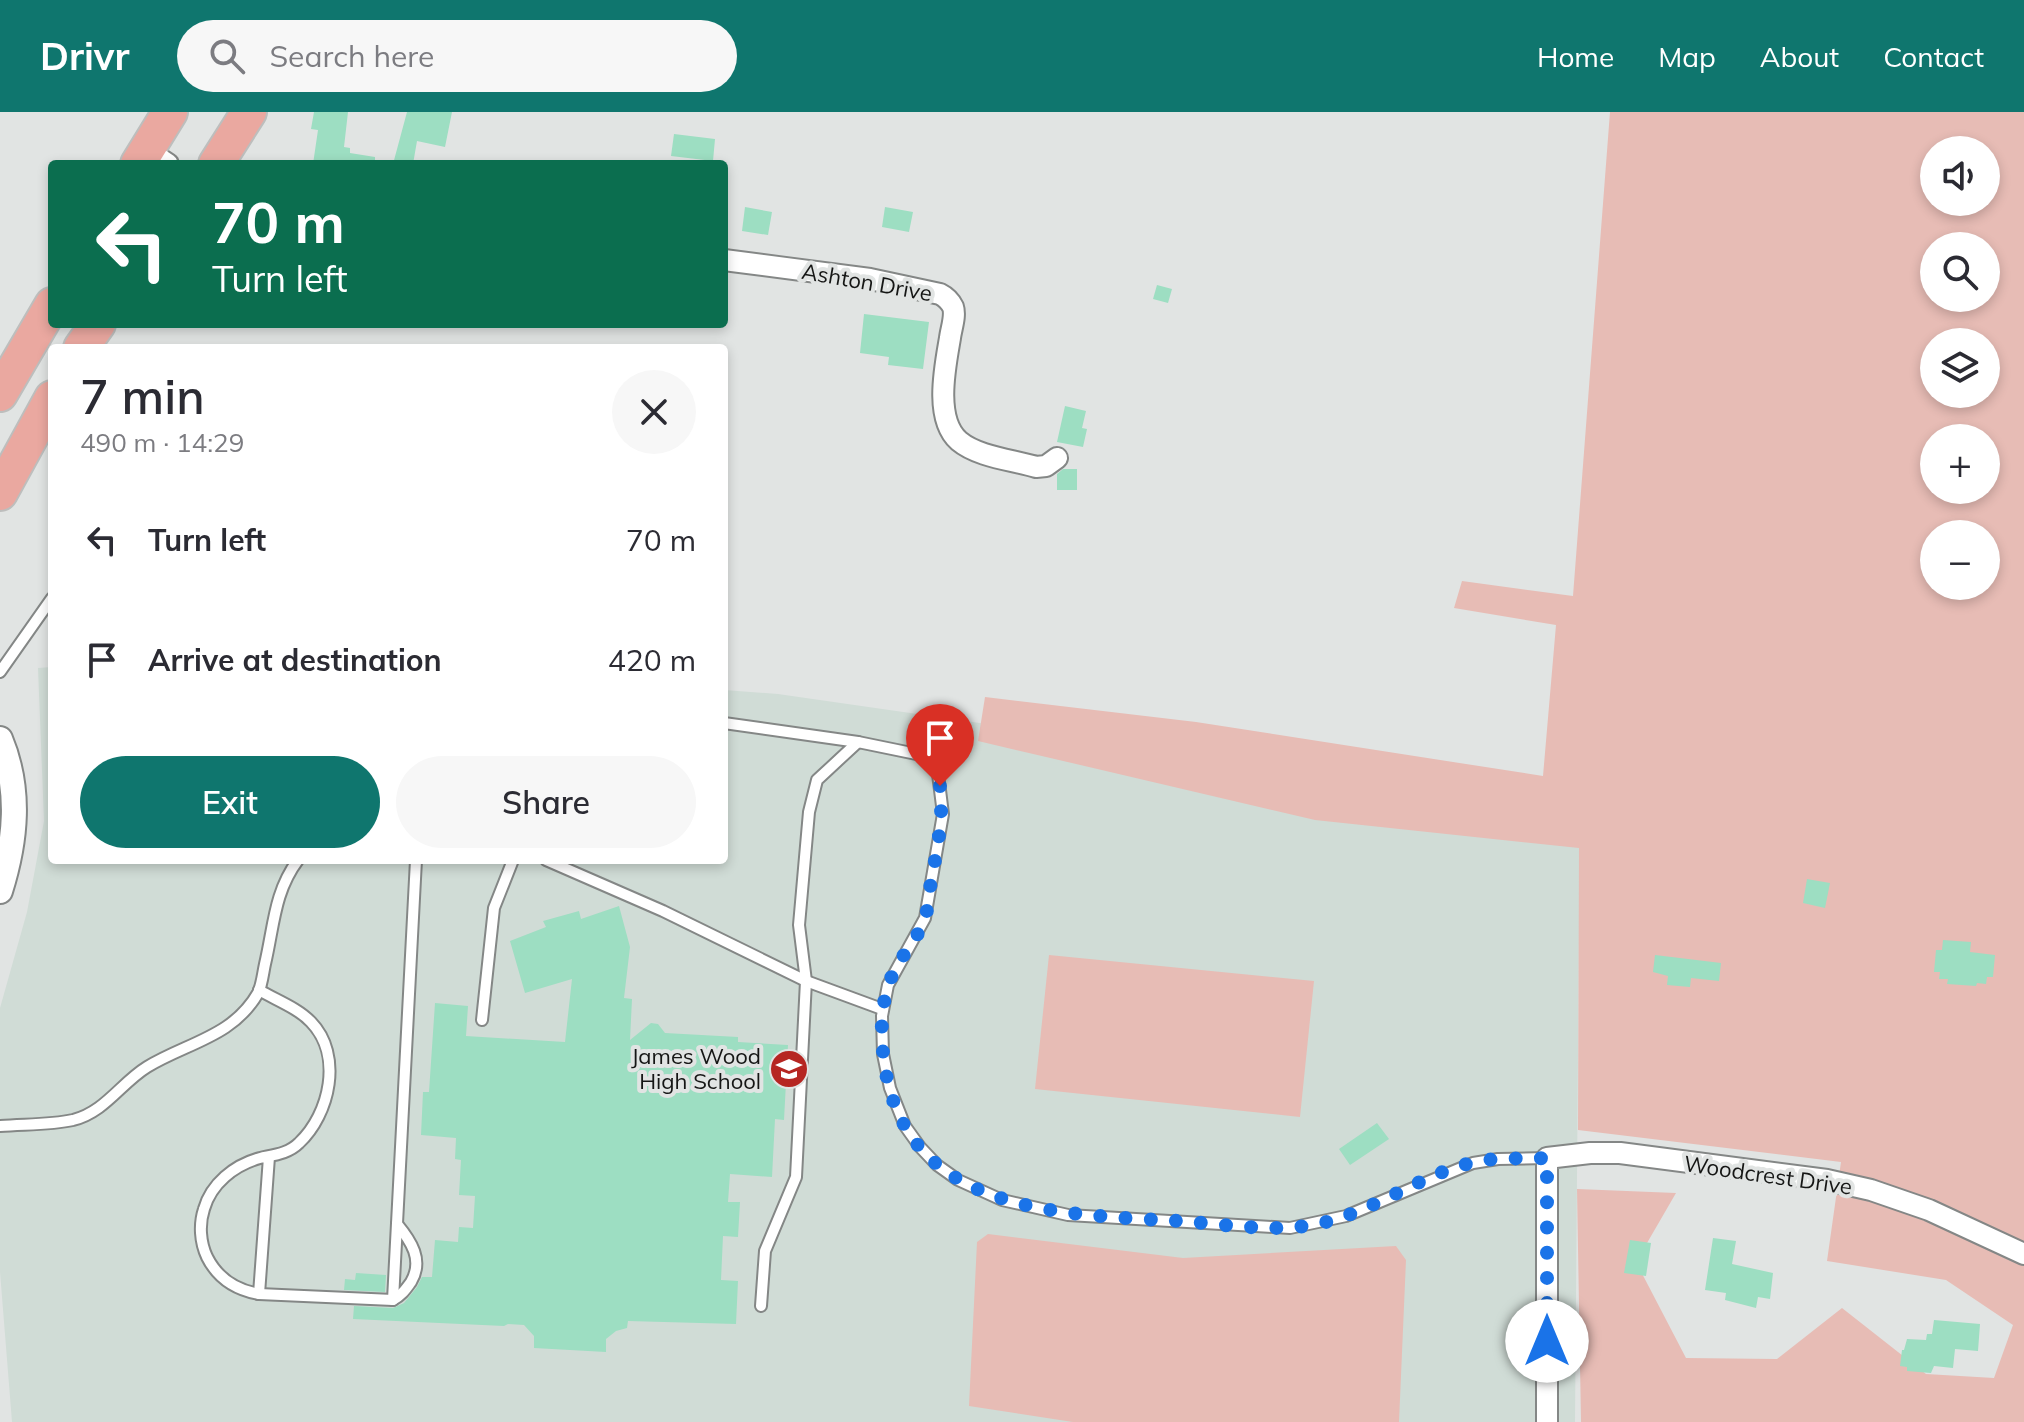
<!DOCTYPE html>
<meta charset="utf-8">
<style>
:root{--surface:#fff;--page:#f7f7f7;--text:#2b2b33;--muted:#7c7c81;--accent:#0f766e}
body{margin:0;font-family:Mulish,sans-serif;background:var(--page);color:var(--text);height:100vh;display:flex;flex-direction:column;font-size:30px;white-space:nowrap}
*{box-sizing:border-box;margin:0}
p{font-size:26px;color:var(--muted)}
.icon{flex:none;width:44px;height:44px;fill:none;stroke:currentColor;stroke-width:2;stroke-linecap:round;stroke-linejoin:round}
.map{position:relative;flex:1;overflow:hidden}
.drawer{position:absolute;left:48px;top:232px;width:680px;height:520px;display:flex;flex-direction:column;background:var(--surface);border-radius:8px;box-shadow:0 4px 12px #0003}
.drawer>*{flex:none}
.banner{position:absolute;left:48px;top:48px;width:680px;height:168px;border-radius:8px;box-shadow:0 4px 12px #0003;background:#0b6e4f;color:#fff;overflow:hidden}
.tools{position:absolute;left:1920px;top:24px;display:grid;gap:16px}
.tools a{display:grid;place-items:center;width:80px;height:80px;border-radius:50%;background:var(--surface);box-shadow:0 4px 12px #0003;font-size:40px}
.pin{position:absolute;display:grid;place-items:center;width:68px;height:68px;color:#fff;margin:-82px -34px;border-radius:50% 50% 50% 0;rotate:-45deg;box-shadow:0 0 8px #0007}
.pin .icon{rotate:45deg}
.me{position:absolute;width:88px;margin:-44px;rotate:0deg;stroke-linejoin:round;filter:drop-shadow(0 0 6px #0008)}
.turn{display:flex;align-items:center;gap:28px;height:168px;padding:0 32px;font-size:36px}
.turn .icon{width:104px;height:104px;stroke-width:2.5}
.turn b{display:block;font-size:56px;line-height:68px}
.round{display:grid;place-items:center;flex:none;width:84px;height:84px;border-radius:42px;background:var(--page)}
.head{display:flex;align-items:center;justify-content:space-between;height:136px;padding:0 32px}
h1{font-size:48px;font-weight:600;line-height:60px}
.button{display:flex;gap:16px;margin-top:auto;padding:16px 32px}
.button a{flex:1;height:92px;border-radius:48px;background:var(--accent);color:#fff;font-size:32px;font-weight:600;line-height:92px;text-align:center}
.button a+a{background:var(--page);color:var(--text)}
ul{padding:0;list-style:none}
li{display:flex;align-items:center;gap:24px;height:120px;padding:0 32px}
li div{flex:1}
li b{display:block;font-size:30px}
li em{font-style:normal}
header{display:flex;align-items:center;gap:48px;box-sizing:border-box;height:112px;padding:0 40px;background:var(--accent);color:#fff}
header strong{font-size:38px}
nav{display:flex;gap:44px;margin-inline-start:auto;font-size:28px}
.search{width:560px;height:72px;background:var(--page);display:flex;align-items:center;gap:20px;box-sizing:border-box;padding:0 28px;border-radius:44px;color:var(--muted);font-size:30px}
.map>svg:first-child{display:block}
.built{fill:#d0dcd6}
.green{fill:#e7bcb5;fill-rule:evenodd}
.building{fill:#9ddec2}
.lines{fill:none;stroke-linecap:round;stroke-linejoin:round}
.service-casing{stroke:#848786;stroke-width:14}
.minor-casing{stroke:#848786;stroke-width:24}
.tertiary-casing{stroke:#848786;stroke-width:28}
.trunk-casing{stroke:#bdbebd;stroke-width:38}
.service{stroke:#fff;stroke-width:10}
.minor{stroke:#fff;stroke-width:20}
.tertiary{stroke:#fff;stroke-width:24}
.trunk{stroke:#eaa8a0;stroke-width:34}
.route{stroke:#1a73e8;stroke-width:14;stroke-dasharray:0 25.2}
.labels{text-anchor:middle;stroke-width:8;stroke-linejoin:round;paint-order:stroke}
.street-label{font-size:22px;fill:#151615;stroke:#e1e4e3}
.poi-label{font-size:22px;fill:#151615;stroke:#e1e4e3;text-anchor:end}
</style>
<header>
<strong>Drivr</strong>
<div class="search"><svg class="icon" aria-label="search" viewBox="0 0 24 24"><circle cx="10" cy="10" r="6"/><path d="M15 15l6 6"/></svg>Search here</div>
<nav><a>Home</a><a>Map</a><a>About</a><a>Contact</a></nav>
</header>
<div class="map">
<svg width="2024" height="1310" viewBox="0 0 2024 1310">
<rect width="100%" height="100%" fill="#e1e4e3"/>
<polygon class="built" points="52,555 52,748 724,748 724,578 778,582 1580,697 1575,1310 12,1310 0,1160 0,896 27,800 44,709 38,556"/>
<g class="green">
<path d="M1610,0H2024V1310H1581L1577,1077L1676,1081L1636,1150L1686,1246L1777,1247L1842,1196L1926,1262L1994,1266L2013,1213L1946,1168L1827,1149L1841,1050L1578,1018L1579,736L1315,708L978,629L985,585L1196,610L1543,664L1556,513L1454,496L1462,469L1573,484ZM1934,38H1986V90H1934ZM1934,134H1986V186H1934ZM1934,230H1986V282H1934ZM1934,326H1986V378H1934ZM1934,422H1986V474H1934Z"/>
<polygon points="1049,843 1314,869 1300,1005 1035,977"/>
<polygon points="988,1122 1183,1146 1396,1134 1406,1148 1399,1310 1073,1310 969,1294 977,1130"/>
</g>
<g class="building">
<polygon points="314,0 348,0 344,35 350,36 350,41 375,45 375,52 313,52 318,18 311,17"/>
<polygon points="407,0 452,0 445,35 417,29 413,52 393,52"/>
<polygon points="674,22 715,27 713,49 671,44"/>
<polygon points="745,95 772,100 768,123 742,119"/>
<polygon points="885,95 913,100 909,120 882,115"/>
<polygon points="1157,173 1172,177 1168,191 1153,187"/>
<polygon points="864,202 929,210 923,257 888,253 889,245 860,241"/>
<polygon points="1065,294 1086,299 1082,316 1087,317 1083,335 1057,330"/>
<polygon points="1063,357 1077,357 1077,378 1057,378 1057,362"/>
<polygon points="1807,767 1830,771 1825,796 1803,791"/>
<polygon points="619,794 630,835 624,886 632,887 630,928 651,911 658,912 665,921 738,925 738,930 788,933 784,1008 775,1007 772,1065 730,1062 728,1090 740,1090 738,1125 723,1124 721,1168 738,1169 736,1212 628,1209 627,1216 616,1219 606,1227 606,1240 534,1236 534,1224 524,1213 508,1212 504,1214 353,1207 354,1194 393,1196 404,1191 417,1175 422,1165 432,1165 435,1128 458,1130 459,1115 473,1116 475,1084 459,1083 461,1048 455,1047 456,1026 421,1023 423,980 429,980 435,891 468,894 466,924 565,930 572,867 525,881 510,829 546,815 543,809 579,799 581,807"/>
<polygon points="1943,828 1971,830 1970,840 1995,843 1993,865 1987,865 1986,872 1977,871 1976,874 1947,872 1948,867 1939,867 1940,860 1934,860 1936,838 1942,838"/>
<polygon points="1655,843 1721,851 1719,869 1691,866 1690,875 1667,873 1668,864 1653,860"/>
<polygon points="1377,1011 1389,1027 1350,1053 1339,1037"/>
<polygon points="1713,1126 1736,1129 1732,1152 1773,1161 1770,1187 1758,1185 1756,1196 1725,1188 1726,1181 1705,1178"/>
<polygon points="1630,1128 1651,1131 1646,1164 1624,1161"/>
<polygon points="356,1161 386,1163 385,1180 344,1178 345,1167 355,1168"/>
<polygon points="1934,1208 1980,1212 1978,1239 1955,1237 1953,1256 1934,1254 1931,1261 1907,1259 1907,1255 1900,1254 1902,1238 1904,1238 1907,1227 1926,1228 1927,1222 1932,1222"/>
</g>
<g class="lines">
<defs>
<g id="service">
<polyline points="0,560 52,486"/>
<polyline points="724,611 858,630 936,646 943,702 925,806 888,873 882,904 883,942 890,976 905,1014 920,1035 937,1053 958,1068 1002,1088 1068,1103 1290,1116 1346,1104 1473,1051 1498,1047 1547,1046"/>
<polyline points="546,748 663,799 806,869 882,897"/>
<path d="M259,878C276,888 298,896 311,910C343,943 330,1002 299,1031C288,1042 273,1043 260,1046C234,1053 211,1072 204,1097C199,1112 200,1130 207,1145C218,1167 236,1178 259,1182L269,1045"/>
<polyline points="482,908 494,796 513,748"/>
<path d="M0,1014C24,1012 50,1013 73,1008C105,1000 121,971 147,955C186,931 233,925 258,881C262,873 263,861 265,852C274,814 274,780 298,748"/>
<path d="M259,1182L393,1188C402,1183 405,1178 411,1170C424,1148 411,1129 397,1112"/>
<polyline points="393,1188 416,748"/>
<polyline points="761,1194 765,1139 796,1065 806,869 799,813 809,700 817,668 858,630"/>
</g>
<g id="minor">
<polyline points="147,38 168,52"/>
<path d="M724,148L870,167L940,182C946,185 950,189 953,195C956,204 951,217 950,226C945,255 934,307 959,329C978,345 1013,348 1036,355L1046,354L1057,346"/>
<polyline points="1547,1310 1547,1046 1590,1041 1620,1041 1827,1068 1871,1078 1929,1098 2024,1142"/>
</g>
<path id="tertiary" d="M0,627C21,677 16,728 0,779"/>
<g id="trunk">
<polyline points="138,52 170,0"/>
<polyline points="216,52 249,0"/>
<polyline points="81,236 98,212"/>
<polyline points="0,282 52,193"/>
<polyline points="0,381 52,286"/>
</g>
</defs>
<use href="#service" class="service-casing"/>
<use href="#minor" class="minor-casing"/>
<use href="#tertiary" class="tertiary-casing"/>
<use href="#trunk" class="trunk-casing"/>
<use href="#service" class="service"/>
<use href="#minor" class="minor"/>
<use href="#tertiary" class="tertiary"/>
<use href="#trunk" class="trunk"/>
</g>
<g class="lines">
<path class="route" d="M940,674C944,708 937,736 931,770C929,781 929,794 925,805C920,823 907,837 898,852C882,880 880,909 883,940C898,1101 1054,1102 1179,1109C1224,1112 1273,1121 1317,1112C1373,1101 1420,1062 1475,1050C1498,1045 1523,1047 1547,1046V1229"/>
</g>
<defs>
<symbol id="school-disc" viewBox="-11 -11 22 22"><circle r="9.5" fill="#b62622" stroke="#e1e4e3"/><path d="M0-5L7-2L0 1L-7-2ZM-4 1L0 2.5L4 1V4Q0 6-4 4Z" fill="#fff"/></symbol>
</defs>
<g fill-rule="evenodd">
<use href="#school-disc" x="767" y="935" width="44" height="44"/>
</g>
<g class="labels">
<g class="street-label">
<text transform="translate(867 170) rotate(10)" y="8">Ashton Drive</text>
<text transform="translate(1768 1063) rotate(8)" y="8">Woodcrest Drive</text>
</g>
<g class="poi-label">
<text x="761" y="952">James Wood<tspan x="761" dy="25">High School</tspan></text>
</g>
</g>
</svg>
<div class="tools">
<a><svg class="icon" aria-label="sound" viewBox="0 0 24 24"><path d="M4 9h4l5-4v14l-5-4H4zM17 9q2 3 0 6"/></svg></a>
<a><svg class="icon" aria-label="search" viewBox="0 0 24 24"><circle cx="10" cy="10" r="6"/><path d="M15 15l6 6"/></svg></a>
<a><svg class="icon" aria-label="layers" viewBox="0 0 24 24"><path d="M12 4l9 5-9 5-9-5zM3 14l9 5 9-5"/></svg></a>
<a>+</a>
<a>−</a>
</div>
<div class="pin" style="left:940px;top:674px;background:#d93025"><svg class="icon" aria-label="arrive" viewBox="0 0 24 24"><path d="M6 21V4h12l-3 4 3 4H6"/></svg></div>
<svg class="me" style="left:1547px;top:1229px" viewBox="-20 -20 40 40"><circle r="19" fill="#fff"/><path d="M0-13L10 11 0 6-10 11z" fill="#1a73e8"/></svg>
<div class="banner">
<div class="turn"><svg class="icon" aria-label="left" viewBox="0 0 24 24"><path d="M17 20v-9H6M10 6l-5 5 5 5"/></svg><div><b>70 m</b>Turn left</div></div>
</div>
<section class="drawer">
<div class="head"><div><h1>7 min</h1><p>490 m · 14:29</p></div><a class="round"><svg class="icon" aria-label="close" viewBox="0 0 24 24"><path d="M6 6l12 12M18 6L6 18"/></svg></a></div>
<ul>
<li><svg class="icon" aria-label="left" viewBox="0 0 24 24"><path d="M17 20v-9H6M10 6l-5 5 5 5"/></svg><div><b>Turn left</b></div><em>70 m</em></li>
<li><svg class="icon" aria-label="arrive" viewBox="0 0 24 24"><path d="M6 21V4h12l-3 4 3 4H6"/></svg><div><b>Arrive at destination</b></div><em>420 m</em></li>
</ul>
<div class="button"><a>Exit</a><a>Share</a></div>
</section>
</div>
